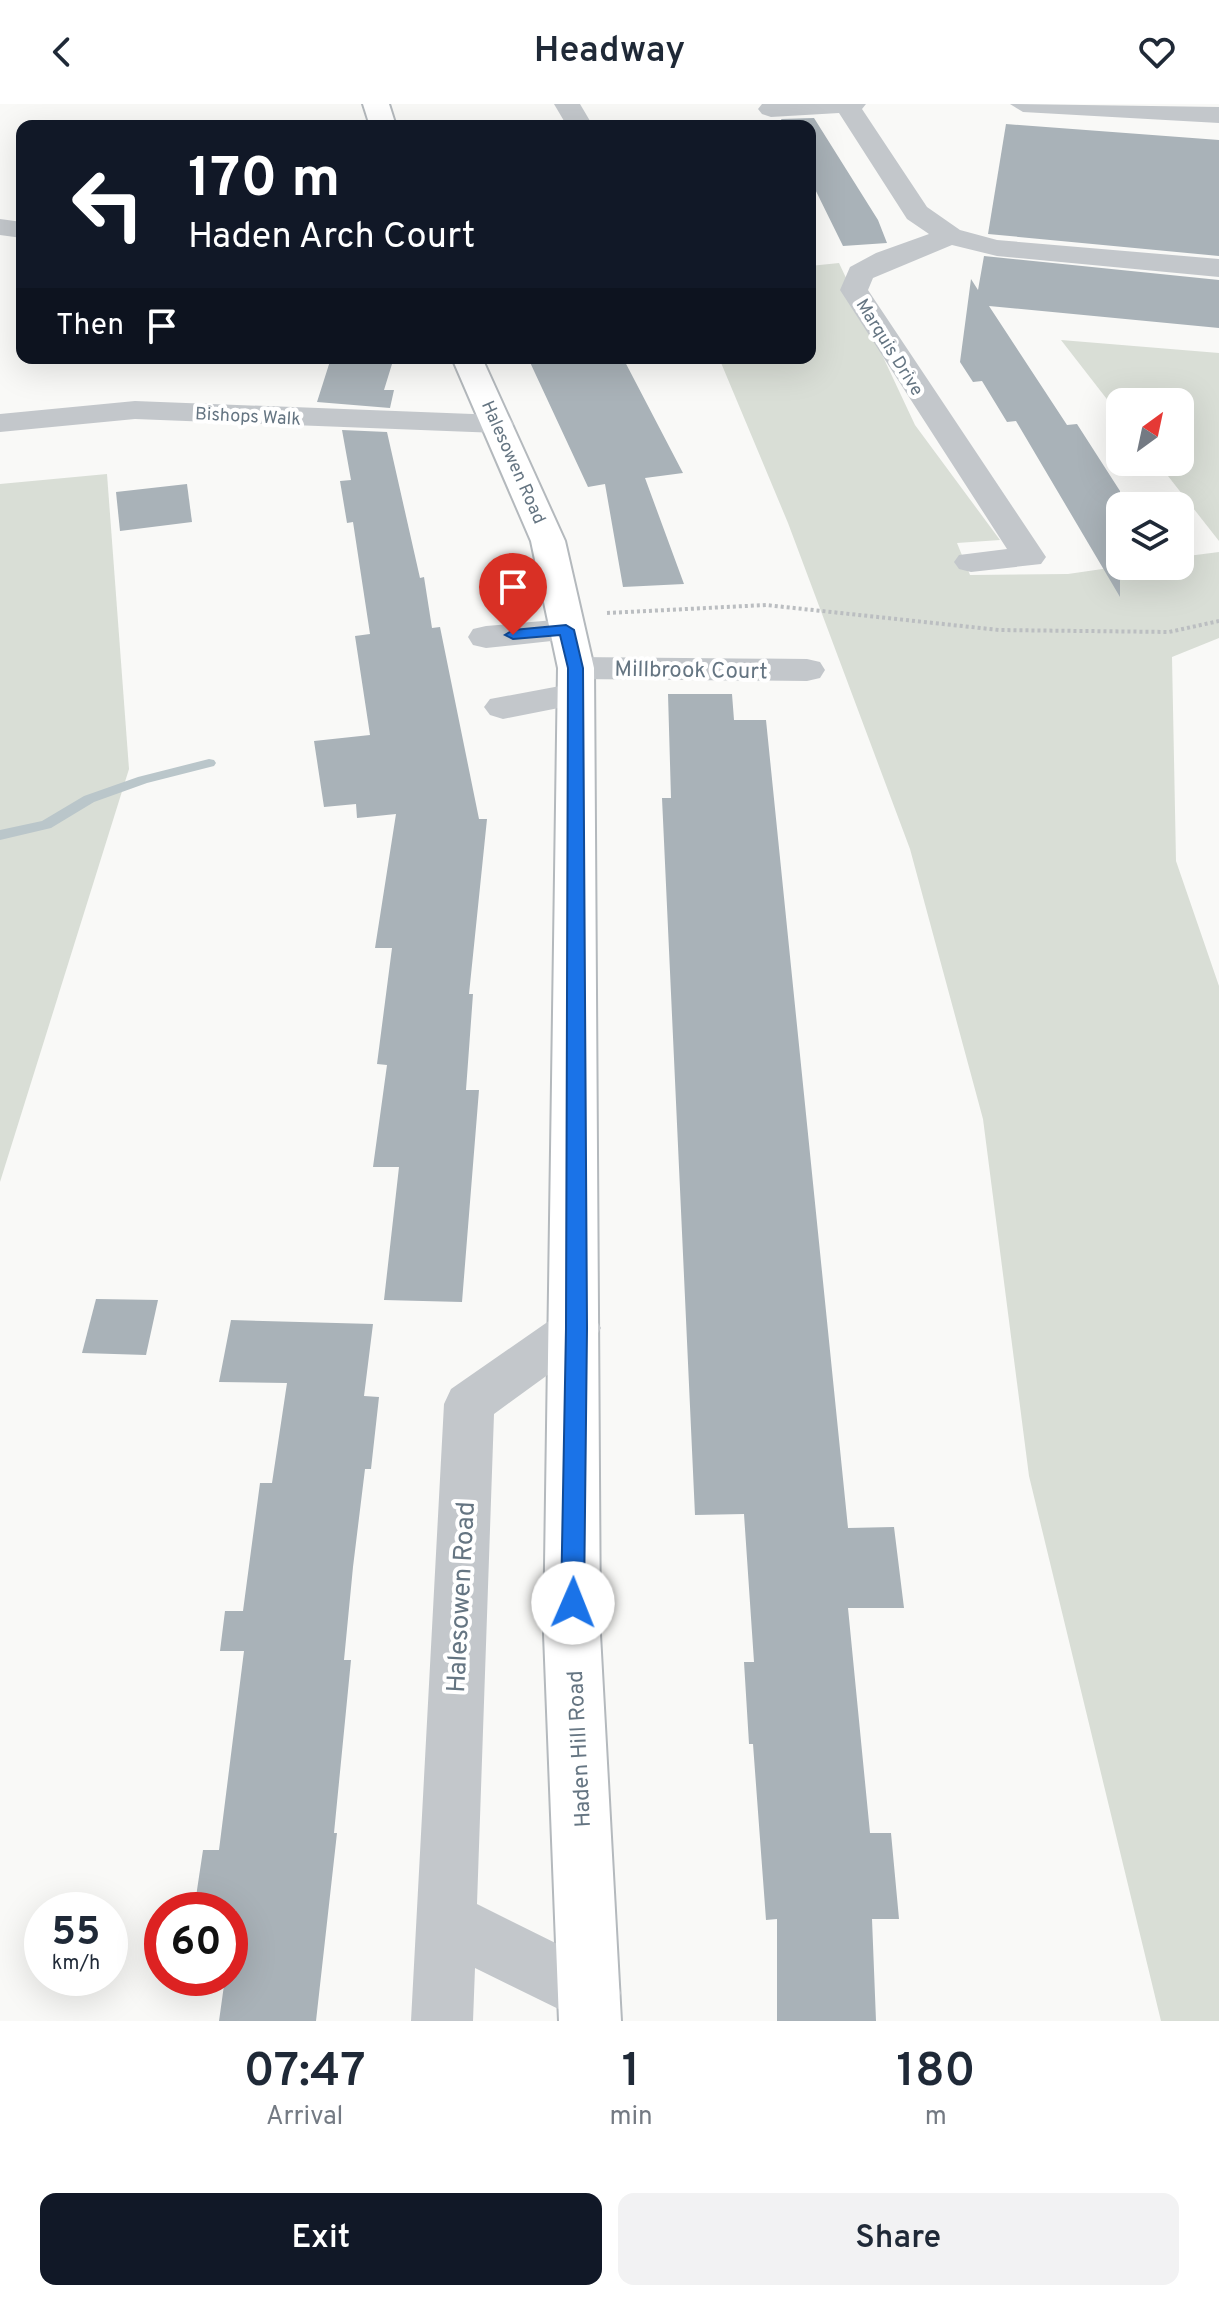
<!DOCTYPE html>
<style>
:root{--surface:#fff;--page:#f2f2f3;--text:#1f2937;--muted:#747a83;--accent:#111827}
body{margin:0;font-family:Overpass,sans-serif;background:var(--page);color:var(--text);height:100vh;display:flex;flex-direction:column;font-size:30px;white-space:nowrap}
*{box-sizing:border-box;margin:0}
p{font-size:26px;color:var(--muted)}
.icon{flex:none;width:44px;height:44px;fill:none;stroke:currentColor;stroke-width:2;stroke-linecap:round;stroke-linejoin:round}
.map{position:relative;height:1917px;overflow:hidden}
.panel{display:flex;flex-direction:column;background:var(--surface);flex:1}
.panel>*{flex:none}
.banner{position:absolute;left:16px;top:16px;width:800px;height:244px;border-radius:16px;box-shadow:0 8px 32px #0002;background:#111827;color:#fff;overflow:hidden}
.needle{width:52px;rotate:33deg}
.controls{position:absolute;left:1106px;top:284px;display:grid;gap:16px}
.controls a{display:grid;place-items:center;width:88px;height:88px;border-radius:16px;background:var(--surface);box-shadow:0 8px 32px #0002;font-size:40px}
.speed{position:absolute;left:24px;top:1788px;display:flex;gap:16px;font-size:40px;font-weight:700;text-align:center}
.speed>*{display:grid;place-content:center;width:104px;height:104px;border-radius:50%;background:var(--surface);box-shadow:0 8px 32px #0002;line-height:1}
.speed small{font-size:20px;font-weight:400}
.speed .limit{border:12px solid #d22;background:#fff;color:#111}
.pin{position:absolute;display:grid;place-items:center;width:68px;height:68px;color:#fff;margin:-82px -34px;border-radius:50% 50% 50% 0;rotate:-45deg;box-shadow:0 0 8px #0007}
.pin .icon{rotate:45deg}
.me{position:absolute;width:88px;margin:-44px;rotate:1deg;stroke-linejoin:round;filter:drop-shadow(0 0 6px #0008)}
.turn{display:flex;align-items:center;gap:28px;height:168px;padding:0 40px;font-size:36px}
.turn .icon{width:104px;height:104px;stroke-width:2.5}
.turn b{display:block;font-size:56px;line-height:68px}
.then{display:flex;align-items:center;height:76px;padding:0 40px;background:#0003;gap:16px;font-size:30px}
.eta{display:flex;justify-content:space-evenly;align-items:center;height:136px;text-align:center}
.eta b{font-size:48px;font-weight:600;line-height:56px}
.cta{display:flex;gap:16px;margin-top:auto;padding:16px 40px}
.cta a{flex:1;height:92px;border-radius:16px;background:var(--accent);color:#fff;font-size:32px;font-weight:600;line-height:92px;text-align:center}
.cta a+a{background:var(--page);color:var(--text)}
header{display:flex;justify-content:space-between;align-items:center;height:104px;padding:0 40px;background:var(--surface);font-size:36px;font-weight:600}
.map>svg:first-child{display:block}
.green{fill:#d9ded6}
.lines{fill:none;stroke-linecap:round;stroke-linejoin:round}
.stream{fill:#bac6ca;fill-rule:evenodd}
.building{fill:#a9b2b8}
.major-casing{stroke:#b4b9bd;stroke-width:4}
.path{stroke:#bbbec1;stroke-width:4;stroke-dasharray:3 3;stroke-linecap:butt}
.minor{fill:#c3c7cb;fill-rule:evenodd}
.major{fill:#fff;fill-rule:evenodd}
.route{fill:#1a73e8;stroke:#114b97;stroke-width:2}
.labels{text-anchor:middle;stroke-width:8;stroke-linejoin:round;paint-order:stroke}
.far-street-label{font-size:18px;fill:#657582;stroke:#fff}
.street-label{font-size:22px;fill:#657582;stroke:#fff}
.near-street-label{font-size:26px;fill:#657582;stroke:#fff}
</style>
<header><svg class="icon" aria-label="back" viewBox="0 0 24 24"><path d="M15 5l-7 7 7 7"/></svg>Headway<svg class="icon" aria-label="heart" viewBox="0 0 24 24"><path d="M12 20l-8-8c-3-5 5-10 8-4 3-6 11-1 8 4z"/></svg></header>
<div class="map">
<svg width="1219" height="1917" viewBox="0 0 1219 1917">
<rect width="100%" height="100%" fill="#f9f9f7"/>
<g class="green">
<polygon points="839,159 915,321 1000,436 957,439 970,471 1068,470 1123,462 1180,462 1180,453 1219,448 1219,534 1172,553 1176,757 1219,882 1219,1917 1161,1917 1029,1372 983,1015 910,745 788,419 719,254 810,254 810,162"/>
<polygon points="1061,236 1219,249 1219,437 1157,358 1180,358 1180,298 1120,298 1120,312"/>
<polygon points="107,370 129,665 0,1078 0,380"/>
</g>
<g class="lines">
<polygon class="stream" points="209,655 214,656 216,659 214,662 147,679 94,698 51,724 0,736 0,726 42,717 84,692 138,673"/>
</g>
<g class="building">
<polygon points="814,14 878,116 887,139 843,142 810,75 810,22 784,22 781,15"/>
<polygon points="1006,20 1219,36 1219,152 988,130"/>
<polygon points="984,152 1219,176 1219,224 989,202 1067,321 1077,320 1120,387 1120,493 1016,317 1007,318 982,277 973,278 960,258 971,175 978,186"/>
<polygon points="331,254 385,254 384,260 392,260 384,286 394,286 390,304 317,298"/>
<polygon points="528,254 623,254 683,369 645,374 684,480 623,483 605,380 588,383"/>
<polygon points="342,326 387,328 420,474 424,473 432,524 440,523 479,715 487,715 469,890 473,890 466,986 479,986 462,1198 384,1196 399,1063 373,1063 387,961 377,960 392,844 375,844 396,710 357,714 356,700 324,703 314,637 370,631 355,532 370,530 353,418 347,419 340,377 351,376"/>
<polygon points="187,380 192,418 120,427 116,388"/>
<polygon points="668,590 732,590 734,616 766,616 848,1424 894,1423 904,1504 848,1504 870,1729 891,1729 899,1815 872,1815 876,1917 777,1917 777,1815 766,1816 753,1640 749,1640 744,1558 754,1558 744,1410 695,1411 662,694 671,694"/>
<polygon points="96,1195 158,1196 146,1251 82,1249"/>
<polygon points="231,1216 373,1220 364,1292 379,1293 371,1365 365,1365 353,1463 344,1556 351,1556 334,1729 337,1729 316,1917 219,1917 225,1874 230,1874 236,1806 194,1806 203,1746 219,1746 244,1547 220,1547 225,1507 243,1507 260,1379 272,1379 287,1279 219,1278"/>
</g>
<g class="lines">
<defs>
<g id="major">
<polygon points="363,0 389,0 396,22 370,22"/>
<polygon points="452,254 482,254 565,437 594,564 600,1530 621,1917 559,1917 544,1530 558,564 531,437"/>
</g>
</defs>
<use href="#major" class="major-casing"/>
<polyline class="path" points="607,509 766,501 999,526 1169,528 1219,517"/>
<g class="minor">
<polygon points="554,0 580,0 593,22 567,22"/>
<polygon points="762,0 866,0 862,5 927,103 960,126 997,136 1219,155 1219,173 997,152 952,141 873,174 868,186 1046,453 1041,460 971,468 959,465 954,458 959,451 1007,445 840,186 850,163 876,149 929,130 907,115 839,9 771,13 762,10 758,5"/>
<polygon points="1010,0 1219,3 1219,19 1023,8"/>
<polygon points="0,115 22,118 22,134 0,131"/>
<polygon points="135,297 498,311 509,313 514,320 509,327 498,329 135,315 0,328 0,310"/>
<polygon points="566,515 579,518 584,526 579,534 486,544 473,541 468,533 473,525 486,522"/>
<polygon points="576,553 807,555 820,558 825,566 820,574 807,577 576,575 563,572 558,564 563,556"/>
<polygon points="576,579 589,582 594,590 589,598 503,615 490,611 484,603 490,595"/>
<polygon points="576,1204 593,1210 601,1224 593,1238 494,1310 477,1800 612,1867 621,1889 612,1911 597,1917 583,1917 475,1864 473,1917 411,1917 444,1300 451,1285 559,1210"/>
</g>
<use href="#major" class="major"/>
</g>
<polygon class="route" points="566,521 574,526 583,564 587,1224 584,1499 581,1507 573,1510 565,1507 561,1499 566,1224 568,564 560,531 513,535 505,531 513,526"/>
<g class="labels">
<g class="far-street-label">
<text transform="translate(890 243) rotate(58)" y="6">Marquis Drive</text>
<text transform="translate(248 312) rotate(3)" y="6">Bishops Walk</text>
<text transform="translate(514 358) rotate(66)" y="6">Halesowen Road</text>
</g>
<g class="street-label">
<text transform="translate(691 565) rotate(1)" y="8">Millbrook Court</text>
<text transform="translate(578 1645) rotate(-93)" y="8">Haden Hill Road</text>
</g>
<g class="near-street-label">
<text transform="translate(460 1493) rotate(-87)" y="9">Halesowen Road</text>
</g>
</g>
</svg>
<div class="controls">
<a><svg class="needle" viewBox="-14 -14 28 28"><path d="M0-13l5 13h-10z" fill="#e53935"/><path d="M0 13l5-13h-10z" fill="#747a83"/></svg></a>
<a><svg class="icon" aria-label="layers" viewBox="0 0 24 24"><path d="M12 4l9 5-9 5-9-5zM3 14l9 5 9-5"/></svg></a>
</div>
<div class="speed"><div>55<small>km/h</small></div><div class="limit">60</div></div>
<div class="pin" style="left:513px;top:531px;background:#d93025"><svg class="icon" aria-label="arrive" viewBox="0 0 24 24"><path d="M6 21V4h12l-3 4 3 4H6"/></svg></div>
<svg class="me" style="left:573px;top:1499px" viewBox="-20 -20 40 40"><circle r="19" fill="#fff"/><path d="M0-13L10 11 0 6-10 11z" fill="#1a73e8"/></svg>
<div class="banner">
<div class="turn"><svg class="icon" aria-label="left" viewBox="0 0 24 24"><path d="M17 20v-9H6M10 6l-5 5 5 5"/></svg><div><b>170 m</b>Haden Arch Court</div></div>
<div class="then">Then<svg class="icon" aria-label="arrive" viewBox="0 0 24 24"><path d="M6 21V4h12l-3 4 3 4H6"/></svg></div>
</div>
</div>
<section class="panel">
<div class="eta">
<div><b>07:47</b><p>Arrival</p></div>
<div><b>1</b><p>min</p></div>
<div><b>180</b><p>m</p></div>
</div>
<div class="cta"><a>Exit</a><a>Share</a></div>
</section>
